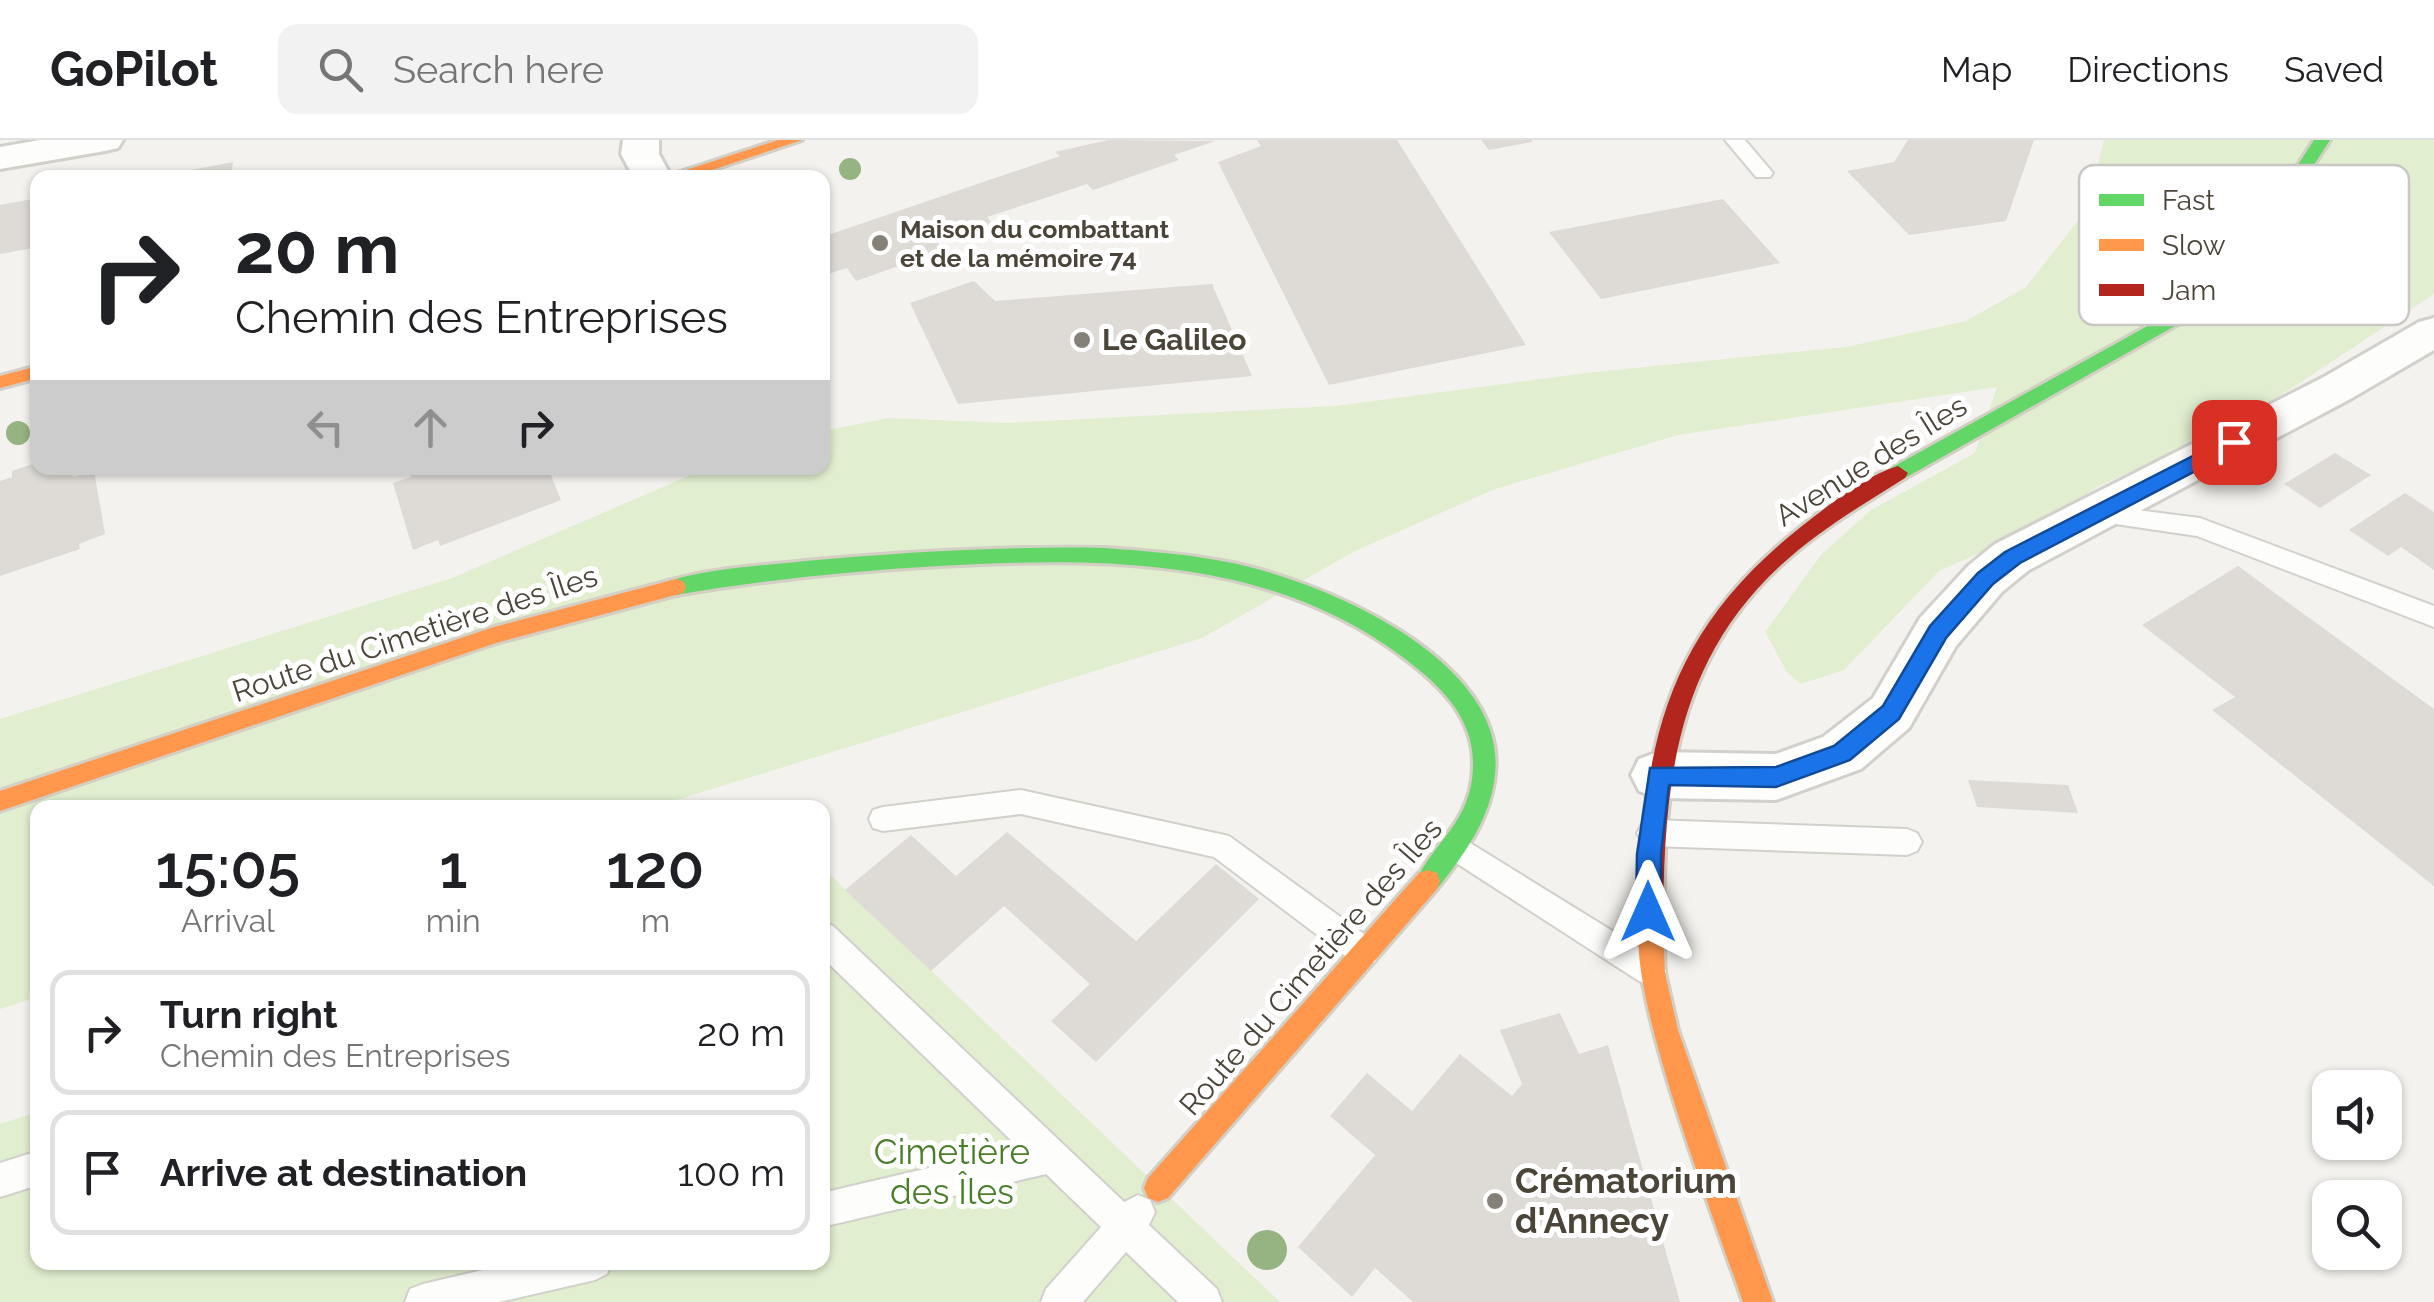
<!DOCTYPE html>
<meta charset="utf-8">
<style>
:root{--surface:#fff;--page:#f2f2f2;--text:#202124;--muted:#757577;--line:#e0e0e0}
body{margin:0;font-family:Raleway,sans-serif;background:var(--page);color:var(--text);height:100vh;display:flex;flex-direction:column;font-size:38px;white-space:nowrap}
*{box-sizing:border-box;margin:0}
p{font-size:32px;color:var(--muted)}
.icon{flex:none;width:55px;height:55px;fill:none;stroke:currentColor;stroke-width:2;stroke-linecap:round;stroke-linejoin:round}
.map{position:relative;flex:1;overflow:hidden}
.side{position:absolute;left:30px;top:660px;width:800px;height:470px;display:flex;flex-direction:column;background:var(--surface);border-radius:20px;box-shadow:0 2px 8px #0004}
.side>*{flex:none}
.hud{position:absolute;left:30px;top:30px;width:800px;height:305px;border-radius:20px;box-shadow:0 2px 8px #0004;background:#fff;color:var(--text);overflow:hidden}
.controls{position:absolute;left:2312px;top:930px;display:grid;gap:20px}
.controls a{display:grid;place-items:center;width:90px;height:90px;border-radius:20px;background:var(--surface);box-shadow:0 2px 8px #0004;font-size:50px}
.pin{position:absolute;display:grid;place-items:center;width:85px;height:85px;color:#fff;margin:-42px;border-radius:20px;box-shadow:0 5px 15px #0006}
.me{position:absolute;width:110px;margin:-55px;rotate:0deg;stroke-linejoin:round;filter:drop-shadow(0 0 8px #0008)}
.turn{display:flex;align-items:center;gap:35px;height:210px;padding:0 40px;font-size:45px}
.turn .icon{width:130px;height:130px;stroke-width:2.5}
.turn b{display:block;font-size:70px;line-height:85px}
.lanes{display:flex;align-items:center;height:95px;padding:0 40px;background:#0003;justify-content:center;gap:50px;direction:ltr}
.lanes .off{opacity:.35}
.eta{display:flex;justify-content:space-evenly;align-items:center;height:170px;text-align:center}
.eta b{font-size:60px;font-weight:600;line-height:70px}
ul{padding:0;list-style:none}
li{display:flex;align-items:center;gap:30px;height:125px;margin:0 20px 15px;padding:0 20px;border:5px solid var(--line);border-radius:20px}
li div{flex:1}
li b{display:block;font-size:38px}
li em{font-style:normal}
header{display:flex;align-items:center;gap:60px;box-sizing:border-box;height:140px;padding:0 50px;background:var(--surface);border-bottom:2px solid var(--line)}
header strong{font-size:48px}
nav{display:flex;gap:55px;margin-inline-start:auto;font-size:35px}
.search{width:700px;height:90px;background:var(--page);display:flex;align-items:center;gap:25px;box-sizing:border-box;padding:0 35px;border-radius:20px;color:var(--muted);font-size:38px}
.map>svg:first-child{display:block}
.green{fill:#e1eecf}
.building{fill:#dedbd6}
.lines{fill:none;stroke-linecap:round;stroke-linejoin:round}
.lane-casing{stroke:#d2d0cb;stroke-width:4}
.street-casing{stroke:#d2d0cb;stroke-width:6}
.fast-casing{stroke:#d3cfc5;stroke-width:6}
.slow-casing{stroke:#d3cfc5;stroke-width:6}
.jam-casing{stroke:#d3cfc5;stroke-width:6}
.lane{fill:#fdfdfc;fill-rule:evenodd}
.street{fill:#fdfdfc;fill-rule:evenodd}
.fast{fill:#63d668;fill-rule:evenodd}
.slow{fill:#ff974d;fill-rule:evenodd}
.jam{fill:#b3261e;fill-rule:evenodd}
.tree{fill:#96b382}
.route{fill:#1a73e8;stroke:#114b97;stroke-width:2.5}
.poi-dot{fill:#868178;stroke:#fff;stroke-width:4}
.labels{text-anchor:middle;stroke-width:10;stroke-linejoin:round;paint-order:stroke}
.far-poi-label{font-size:25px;font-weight:bold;fill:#4b4439;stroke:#fff;text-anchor:start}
.poi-label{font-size:30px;font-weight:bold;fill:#4b4439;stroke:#fff;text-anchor:start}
.street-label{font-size:30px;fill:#4b4439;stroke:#fff}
.near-park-label{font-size:35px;fill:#4a7f2a;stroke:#fff}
.near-poi-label{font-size:35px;font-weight:bold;fill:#4b4439;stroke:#fff;text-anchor:start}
.key{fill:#fff;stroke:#c9c7c4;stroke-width:2.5}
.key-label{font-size:28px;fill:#4b4439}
</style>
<header>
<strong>GoPilot</strong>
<div class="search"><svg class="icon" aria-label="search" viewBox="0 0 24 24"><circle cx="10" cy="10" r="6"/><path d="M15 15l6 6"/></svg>Search here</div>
<nav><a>Map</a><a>Directions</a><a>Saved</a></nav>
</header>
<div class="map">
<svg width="2434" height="1162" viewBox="0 0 2434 1162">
<rect width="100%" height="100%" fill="#f4f2ee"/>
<g class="green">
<polygon points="2104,0 2434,0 2434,154 2242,281 2099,346 2024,393 1939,431 1844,530 1801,544 1787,532 1765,492 1821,415 1871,370 1975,313 1997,247 1678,295 1495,349 1355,411 1202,498 654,667 38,668 37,857 0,869 0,579 452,438 707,328 822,328 823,291 889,278 1006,283 1335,266 1586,233 1846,207 1966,181 2026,147 2087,69"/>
<polygon points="823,728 1280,1162 0,1162 0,984 37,972 38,1122 822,1122"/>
</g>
<g class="building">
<polygon points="1108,0 1215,1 1174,15 1179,20 1093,50 1087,44 987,77 998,91 980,97 970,84 933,96 944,110 856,141 847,128 822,136 822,97 1060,16 1055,12"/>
<polygon points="1257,0 1397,0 1526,205 1329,245 1218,22 1261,6"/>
<polygon points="1481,0 1532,0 1532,2 1489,10"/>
<polygon points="1908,0 2034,0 2006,81 1909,95 1847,31 1894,22"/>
<polygon points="233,22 231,38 161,38 161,36"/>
<polygon points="38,58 38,107 0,114 0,65"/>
<polygon points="1723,59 1780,123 1601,159 1549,92"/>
<polygon points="974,141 995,161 1212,144 1252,236 958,264 910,163"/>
<polygon points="2335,313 2371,335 2320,368 2284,344"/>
<polygon points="38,322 38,328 71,328 73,337 94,331 105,394 79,404 80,409 0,436 0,341 12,337 12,331"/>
<polygon points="409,328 555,328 549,330 561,360 440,406 438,400 413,410 393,343 411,337"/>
<polygon points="2405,353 2434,372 2434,430 2401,407 2388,416 2349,390"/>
<polygon points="2238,426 2434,569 2434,746 2212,570 2235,557 2142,485"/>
<polygon points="1968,640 2068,645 2078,673 1977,667"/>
<polygon points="1007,692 1136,801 1216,724 1259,759 1096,922 1051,881 1090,844 1004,766 931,831 845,750 911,695 956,736"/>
<polygon points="1560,873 1579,914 1608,905 1680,1162 1413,1162 1375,1128 1352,1157 1298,1107 1375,1015 1330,976 1367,933 1412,971 1460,914 1512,956 1522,944 1500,890"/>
</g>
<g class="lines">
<defs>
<g id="lane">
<polygon points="1725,0 1745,0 1773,33 1770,37 1756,37"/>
<polygon points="2097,365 2200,378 2434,466 2434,487 2197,396 2088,380 2085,374 2088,368"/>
<polygon points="1021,650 1229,696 1375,802 1379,812 1375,822 1364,826 1353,822 1214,717 1021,674 883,691 873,688 869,679 873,670 883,667"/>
<polygon points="1652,680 1907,689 1917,693 1922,702 1917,711 1907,715 1652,706 1642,702 1637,693 1642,684"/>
<polygon points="1457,695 1661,821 1666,831 1661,841 1650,845 1639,841 1447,717 1442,708 1447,699"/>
<polygon points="822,782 833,786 1124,1062 1138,1055 1150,1060 1155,1072 1149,1085 1217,1149 1222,1162 1178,1162 1126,1112 1083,1162 1041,1162 1046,1149 1101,1087 1046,1034 822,1087 822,1053 1018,1007 822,817"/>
<polygon points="38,1011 38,1045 0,1057 0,1023"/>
<polygon points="517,1122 612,1122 607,1134 595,1140 499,1162 405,1162 410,1149 423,1144"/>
</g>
<g id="street">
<polygon points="40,0 123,0 118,8 105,11 0,29 0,7"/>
<polygon points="623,0 659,0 659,14 672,38 634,38 621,14"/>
<polygon points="2434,178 2434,210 2352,258 2029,430 2002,452 1956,506 1909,588 1861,629 1776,660 1658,658 1639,651 1631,635 1639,619 1658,612 1776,614 1823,597 1873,558 1920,478 1968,426 1995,404 2322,238 2419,182"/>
</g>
<g id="fast">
<polygon points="2314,0 2330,0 2230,155 1905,338 1891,338 1888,333 1891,328 2218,147"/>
<path d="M1105,408C1146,411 1186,414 1227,422C1318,439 1508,518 1495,634C1491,678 1464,715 1437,749L1428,752L1419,749L1416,741C1435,700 1471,682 1473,628C1475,578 1441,546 1404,518C1270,416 1100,417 939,426C851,431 763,440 676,455L666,447L669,441C711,428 761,426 805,421C905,412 1005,406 1105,408Z"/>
</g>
<g id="slow">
<polygon points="778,0 802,0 688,38 662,38"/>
<polygon points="38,226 38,238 0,248 0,236"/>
<polygon points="676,439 683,441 686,447 683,453 496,503 0,671 0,651 494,487"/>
<polygon points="1428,730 1437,733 1440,741 1437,749 1168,1058 1158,1062 1148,1058 1144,1048 1148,1038 1419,733"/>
<path d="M1651,779L1660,782L1663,790L1665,833L1678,890L1773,1162H1743C1721,1097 1619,833 1642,782Z"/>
</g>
<path id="jam" d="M1898,326L1908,333L1905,338C1862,365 1818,391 1780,426C1672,526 1664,651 1663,790L1660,798L1651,801L1642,798L1639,790C1641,617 1658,499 1802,386C1829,365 1865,336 1898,326Z"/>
</defs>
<use href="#lane" class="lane-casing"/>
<use href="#street" class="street-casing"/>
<use href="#fast" class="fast-casing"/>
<use href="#slow" class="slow-casing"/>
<use href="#jam" class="jam-casing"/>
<use href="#lane" class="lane"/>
<use href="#street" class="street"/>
<use href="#fast" class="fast"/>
<use href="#slow" class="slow"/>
<use href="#jam" class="jam"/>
</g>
<g class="tree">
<circle cx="850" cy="29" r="11"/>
<circle cx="18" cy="293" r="12"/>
<circle cx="1267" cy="1110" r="20"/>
</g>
<polygon class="route" points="2234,295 2243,302 2241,307 2020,423 1993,444 1946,498 1899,579 1850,620 1776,647 1669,645 1661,714 1661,772 1657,779 1648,783 1639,779 1636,772 1637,714 1650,628 1776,627 1834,606 1883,566 1930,486 1978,433 2005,412"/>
<g class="poi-dot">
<circle cx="880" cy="103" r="10"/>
<circle cx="1082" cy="200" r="10"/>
<circle cx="1495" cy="1061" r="10"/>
</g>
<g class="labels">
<g class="far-poi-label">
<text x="900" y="98">Maison du combattant<tspan x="900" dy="29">et de la mémoire 74</tspan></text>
</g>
<g class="poi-label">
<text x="1102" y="210">Le Galileo</text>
</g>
<g class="street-label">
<text transform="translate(1871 321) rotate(-32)" y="10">Avenue des Îles</text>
<text transform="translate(415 494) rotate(-18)" y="10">Route du Cimetière des Îles</text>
<text transform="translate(1311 827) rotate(-49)" y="10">Route du Cimetière des Îles</text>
</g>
<g class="near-park-label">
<text x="952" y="1024">Cimetière<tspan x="952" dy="40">des Îles</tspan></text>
</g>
<g class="near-poi-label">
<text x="1515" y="1053">Crématorium<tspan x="1515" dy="40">d'Annecy</tspan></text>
</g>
</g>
<rect x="2079" y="25" width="330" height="160" rx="15" class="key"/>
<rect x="2099" y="54" width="45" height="12" fill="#63d668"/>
<rect x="2099" y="99" width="45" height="12" fill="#ff974d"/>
<rect x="2099" y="144" width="45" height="12" fill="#b3261e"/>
<g class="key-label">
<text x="2162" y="70">Fast</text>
<text x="2162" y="115">Slow</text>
<text x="2162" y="160">Jam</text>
</g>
</svg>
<div class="controls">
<a><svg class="icon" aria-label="sound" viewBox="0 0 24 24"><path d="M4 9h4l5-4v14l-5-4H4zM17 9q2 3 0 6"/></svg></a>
<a><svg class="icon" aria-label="search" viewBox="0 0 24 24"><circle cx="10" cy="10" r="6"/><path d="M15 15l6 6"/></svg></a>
</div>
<div class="pin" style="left:2234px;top:302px;background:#d93025"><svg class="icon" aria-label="arrive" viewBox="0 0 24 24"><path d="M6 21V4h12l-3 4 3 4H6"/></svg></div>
<svg class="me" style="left:1648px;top:772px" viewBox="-20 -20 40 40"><path d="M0-17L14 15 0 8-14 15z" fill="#1a73e8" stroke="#fff" stroke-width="4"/></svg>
<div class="hud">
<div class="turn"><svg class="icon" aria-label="right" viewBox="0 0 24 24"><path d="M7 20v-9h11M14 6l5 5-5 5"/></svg><div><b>20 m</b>Chemin des Entreprises</div></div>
<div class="lanes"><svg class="icon off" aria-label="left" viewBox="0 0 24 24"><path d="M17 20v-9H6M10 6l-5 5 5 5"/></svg><svg class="icon off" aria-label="ahead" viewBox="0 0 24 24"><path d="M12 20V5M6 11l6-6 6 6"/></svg><svg class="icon" aria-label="right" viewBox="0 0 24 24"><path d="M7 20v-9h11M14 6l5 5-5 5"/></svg></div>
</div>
<section class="side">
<div class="eta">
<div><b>15:05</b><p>Arrival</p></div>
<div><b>1</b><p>min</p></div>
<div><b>120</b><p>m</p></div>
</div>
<ul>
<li><svg class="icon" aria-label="right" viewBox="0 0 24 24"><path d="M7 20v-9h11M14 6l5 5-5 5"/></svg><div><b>Turn right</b><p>Chemin des Entreprises</p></div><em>20 m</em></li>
<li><svg class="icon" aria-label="arrive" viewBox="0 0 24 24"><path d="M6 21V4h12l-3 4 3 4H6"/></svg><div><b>Arrive at destination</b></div><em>100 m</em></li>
</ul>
</section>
</div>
